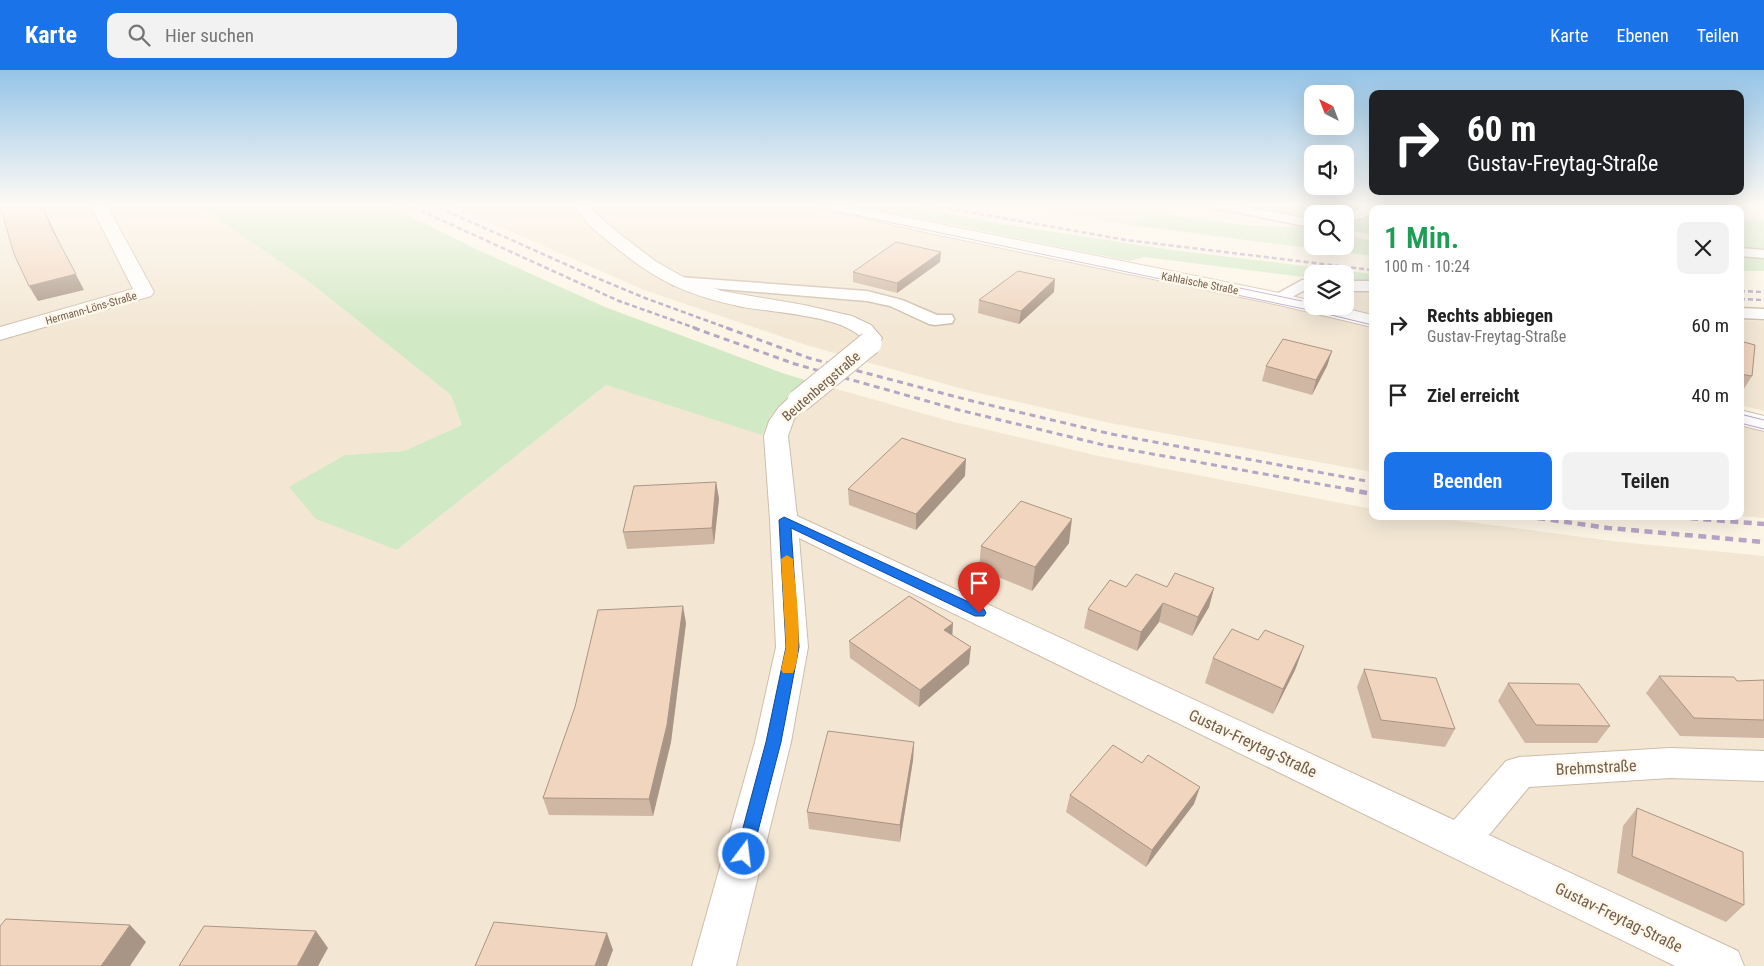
<!DOCTYPE html>
<html lang="de">
<meta charset="utf-8">
<style>
:root{--surface:#fff;--page:#f2f2f2;--text:#222;--muted:#767676;--accent:#1a73e8}
body{margin:0;font-family:"Roboto Condensed",sans-serif;background:var(--page);color:var(--text);height:100vh;display:flex;flex-direction:column;font-size:19px;white-space:nowrap}
*{box-sizing:border-box;margin:0}
p{font-size:16px;color:var(--muted)}
.icon{flex:none;width:28px;height:28px;fill:none;stroke:currentColor;stroke-width:2;stroke-linecap:round;stroke-linejoin:round}
.map{position:relative;flex:1;overflow:hidden}
.details{position:absolute;left:1369px;top:135px;width:375px;height:315px;display:flex;flex-direction:column;background:var(--surface);border-radius:10px;box-shadow:0 5px 20px #0002}
.details>*{flex:none}
.banner{position:absolute;left:1369px;top:20px;width:375px;height:105px;border-radius:10px;box-shadow:0 5px 20px #0002;background:#202124;color:#fff;overflow:hidden}
.needle{width:32px;rotate:318deg}
.fabs{position:absolute;left:1304px;top:15px;display:grid;gap:10px}
.fabs a{display:grid;place-items:center;width:50px;height:50px;border-radius:10px;background:var(--surface);box-shadow:0 5px 20px #0002;font-size:25px}
.pin{position:absolute;display:grid;place-items:center;width:42px;height:42px;color:#fff;margin:-51px -21px;border-radius:50% 50% 50% 0;rotate:-45deg;box-shadow:0 0 5px #0007}
.pin .icon{rotate:45deg}
.me{position:absolute;width:55px;margin:-28px;rotate:15deg;stroke-linejoin:round;filter:drop-shadow(0 0 4px #0008)}
.turn{display:flex;align-items:center;gap:18px;height:105px;padding:0 15px;font-size:22px}
.turn .icon{width:65px;height:65px;stroke-width:2.5}
.turn b{display:block;font-size:35px;line-height:42px}
.round{display:grid;place-items:center;flex:none;width:52px;height:52px;border-radius:10px;background:var(--page)}
.overview{display:flex;align-items:center;justify-content:space-between;height:85px;padding:0 15px}
h1{font-size:30px;font-weight:600;line-height:38px;color:#1e9e55}
.button{display:flex;gap:10px;margin-top:auto;padding:10px 15px}
.button a{flex:1;height:58px;border-radius:10px;background:var(--accent);color:#fff;font-size:20px;font-weight:600;line-height:58px;text-align:center}
.button a+a{background:var(--page);color:var(--text)}
ul{padding:0;list-style:none}
li{display:flex;align-items:center;gap:15px;height:70px;padding:0 15px}
li div{flex:1}
li b{display:block;font-size:19px}
li em{font-style:normal}
header{display:flex;align-items:center;gap:30px;box-sizing:border-box;height:70px;padding:0 25px;background:var(--accent);color:#fff}
header strong{font-size:24px}
nav{display:flex;gap:28px;margin-inline-start:auto;font-size:18px}
.search{width:350px;height:45px;background:var(--page);display:flex;align-items:center;gap:12px;box-sizing:border-box;padding:0 18px;border-radius:10px;color:var(--muted);font-size:19px}
.map>svg:first-child{display:block}
.residential{fill:#f3e7d4}
.industrial{fill:#ece6e0}
.green{fill:#d1e9c4}
.lines{fill:none;stroke-linecap:round;stroke-linejoin:round}
.service-casing{stroke:#cdbdac;stroke-width:3}
.minor-casing{stroke:#cdbdac;stroke-width:2}
.secondary-casing{stroke:#d2bfac;stroke-width:2}
.service{fill:#fff;fill-rule:evenodd}
.minor{fill:#fff;fill-rule:evenodd}
.secondary{fill:#fff;fill-rule:evenodd}
.tram{stroke:#b8a4c5;stroke-width:1}
.rail-far2{stroke:#b8a4c5;stroke-width:2.5;stroke-dasharray:5 3;stroke-linecap:butt}
.rail-far1{stroke:#b8a4c5;stroke-width:3;stroke-dasharray:6 4.5;stroke-linecap:butt}
.rail{stroke:#b8a4c5;stroke-width:4.5;stroke-dasharray:8 5.5;stroke-linecap:butt}
.minor-bridge-casing{stroke:#cdbdac;stroke-width:25;stroke-linecap:butt}
.minor-bridge{stroke:#fff;stroke-width:23}
.wall{fill:#cfb7a3}
.shaded-wall{fill:#a99585}
.building{fill:#f1d5be;stroke:#a99585}
.route{fill:#1a73e8;stroke:#114b97}
.slow{fill:#f59e0b}
.labels{text-anchor:middle;stroke-width:5;stroke-linejoin:round;paint-order:stroke}
.far-street-label{font-size:11px;fill:#745c4b;stroke:#fff8ec}
.street-label{font-size:14px;fill:#745c4b;stroke:#fff8ec}
.near-street-label{font-size:16px;fill:#745c4b;stroke:#fff8ec}
</style>
<header>
<strong>Karte</strong>
<div class="search"><svg class="icon" aria-label="search" viewBox="0 0 24 24"><circle cx="10" cy="10" r="6"/><path d="M15 15l6 6"/></svg>Hier suchen</div>
<nav><a>Karte</a><a>Ebenen</a><a>Teilen</a></nav>
</header>
<div class="map">
<svg width="1764" height="896" viewBox="0 0 1764 896">
<rect width="100%" height="100%" fill="#fcf5e6"/>
<g class="residential">
<polygon points="0,134 199,134 216,148 308,211 451,325 462,355 404,381 345,385 397,480 606,315 762,364 771,345 812,312 946,350 1099,386 1372,439 1372,446 1423,446 1612,471 1764,486 1764,896 0,896"/>
<polygon points="448,134 806,134 948,168 1225,224 1372,257 1372,402 1110,353 970,321 809,276 644,220"/>
<polygon points="1372,222 1372,245 1337,236 1345,236 1345,223"/>
<polygon points="1740,250 1764,251 1764,341 1740,335"/>
<polygon points="1740,355 1764,362 1764,448 1740,446"/>
</g>
<polygon class="industrial" points="1001,134 1147,134 1154,140 1131,155"/>
<g class="green">
<polygon points="199,134 385,134 478,180 605,237 782,303 812,312 771,345 762,365 606,315 397,480 316,449 289,417 345,385 404,381 462,355 451,325 308,211 216,148"/>
<polygon points="852,134 897,134 1001,154 1172,180 1372,204 1372,214 1345,211 1345,204 1312,204 1312,208 1144,187 1130,191"/>
<polygon points="1215,134 1370,134 1345,145 1312,144 1312,149 1252,142"/>
<polygon points="1388,134 1449,134 1477,139 1381,139"/>
<polygon points="1472,134 1560,134 1598,139 1500,139"/>
<polygon points="1151,143 1252,156 1306,157 1312,158 1312,176 1345,176 1345,165 1372,171 1372,186 1131,155"/>
<polygon points="1372,143 1372,165 1345,159 1345,151"/>
<polygon points="1740,149 1764,150 1764,182 1740,180"/>
<polygon points="1740,184 1764,187 1764,201 1740,201"/>
</g>
<g class="lines">
<defs>
<g id="service">
<polygon points="1208,134 1232,134 1304,148 1312,147 1312,155 1304,156 1215,138"/>
<polygon points="1369,134 1385,134 1379,139 1372,139 1372,142 1365,147 1345,152 1345,144 1355,141"/>
<polygon points="1454,134 1480,134 1494,136 1495,139 1466,139 1456,137"/>
<polygon points="1740,178 1764,180 1764,188 1740,186"/>
<polygon points="678,207 867,221 902,230 937,245 952,245 954,249 952,253 935,255 929,254 890,236 867,231 673,215 670,212 673,209"/>
<polygon points="1302,210 1312,210 1312,220 1305,220 1279,234 1273,232 1271,229 1273,226"/>
<rect x="1345" y="211" width="27" height="10"/>
<polygon points="1740,238 1764,239 1764,249 1740,248"/>
</g>
<g id="minor">
<polygon points="90,134 106,134 154,222 151,226 0,270 0,257 133,219"/>
<path d="M574,134H590L595,142L611,157L655,191L685,208L722,221L804,235L852,246L871,255L882,268L877,277L870,279L863,277L859,273L862,268L860,266C834,244 771,243 738,236C688,225 659,212 619,180C602,166 584,154 574,134Z"/>
<polygon points="799,324 807,326 811,331 794,349 788,366 797,446 1454,750 1506,691 1519,687 1670,678 1764,681 1764,711 1670,708 1529,717 1489,765 1738,881 1744,896 1675,896 799,468 808,577 791,672 736,896 692,896 755,672 776,577 770,450 764,366 769,351 779,337 791,326"/>
</g>
<g id="secondary">
<polygon points="814,134 841,134 1279,223 1312,231 1312,236 1335,236 1372,245 1372,257 1279,235 934,164 816,137"/>
<polygon points="1740,340 1764,346 1764,361 1740,355"/>
</g>
</defs>
<use href="#service" class="service-casing"/>
<use href="#minor" class="minor-casing"/>
<use href="#secondary" class="secondary-casing"/>
<use href="#service" class="service"/>
<use href="#minor" class="minor"/>
<use href="#secondary" class="secondary"/>
<g class="tram">
<polyline points="812,134 850,144 1323,243 1372,255"/>
<polyline points="1182,206 1302,231"/>
<polyline points="1740,344 1764,350"/>
<polyline points="1740,353 1764,359"/>
</g>
<g class="rail-far2">
<polyline points="406,134 619,231 698,259"/>
<polyline points="431,134 592,206 645,228 730,259"/>
<polyline points="924,134 1126,170 1372,200"/>
<polyline points="1740,221 1764,222"/>
<polyline points="1740,229 1764,230"/>
</g>
<g class="rail-far1">
<polyline points="694,258 795,294 959,340 1108,376 1353,420"/>
<polyline points="727,258 809,288 968,330 1111,364 1372,412"/>
</g>
<g class="rail">
<polyline points="1346,419 1372,424"/>
<polyline points="1524,446 1608,458 1764,472"/>
<polyline points="1663,446 1764,454"/>
</g>
<defs>
<polyline id="minor-bridge" points="799,331 870,273"/>
</defs>
<use href="#minor-bridge" class="minor-bridge-casing"/>
<use href="#minor-bridge" class="minor-bridge"/>
</g>
<g class="wall">
<polygon points="940,192 897,223 853,212 853,202"/>
<polygon points="1054,222 1019,254 978,243 979,230"/>
<polygon points="1740,271 1752,306 1742,322 1740,321"/>
<polygon points="1332,281 1327,296 1312,325 1262,311 1266,296"/>
<polygon points="965,406 916,460 849,435 848,419"/>
<polygon points="716,412 719,429 714,474 627,479 623,462"/>
<polygon points="1069,473 1032,521 979,499 981,476"/>
<polygon points="1126,517 1167,517 1214,518 1209,537 1192,566 1159,552 1137,581 1084,558 1088,539"/>
<polygon points="686,553 671,672 653,746 549,745 543,728"/>
<polygon points="952,565 969,594 919,637 850,588 849,571"/>
<polygon points="1304,576 1295,600 1273,644 1205,613 1213,588"/>
<polygon points="1364,599 1455,659 1445,677 1372,668 1357,617"/>
<polygon points="1659,606 1737,611 1764,610 1764,668 1680,666 1646,623"/>
<polygon points="1508,613 1610,656 1597,673 1525,673 1498,631"/>
<polygon points="914,672 913,690 900,772 809,759 807,742"/>
<polygon points="1070,725 1194,734 1146,797 1066,742"/>
<polygon points="1637,738 1744,835 1726,852 1617,803 1623,756"/>
</g>
<g class="shaded-wall">
<polygon points="41,134 42,134 60,174 84,220 38,231 29,216 52,159"/>
<polygon points="941,182 940,192 897,223 897,213"/>
<polygon points="1055,209 1054,222 1019,254 1021,241"/>
<polygon points="1332,281 1327,296 1312,325 1316,310"/>
<polygon points="966,389 965,406 916,460 916,444"/>
<polygon points="716,412 719,429 714,474 712,458"/>
<polygon points="1072,449 1069,473 1032,521 1035,497"/>
<polygon points="1214,518 1209,537 1192,566 1198,547"/>
<polygon points="1163,533 1159,552 1137,581 1141,562"/>
<polygon points="683,536 686,553 671,672 653,746 649,729"/>
<polygon points="953,553 952,571 944,560"/>
<polygon points="1304,576 1295,600 1273,644 1283,619"/>
<polygon points="971,577 969,594 919,637 920,620"/>
<polygon points="914,672 913,690 900,772 900,755"/>
<polygon points="1200,717 1194,734 1146,797 1152,780"/>
<polygon points="130,855 146,872 130,896 101,896"/>
<polygon points="316,861 328,878 318,896 297,896"/>
<polygon points="607,863 613,880 607,896 595,896"/>
</g>
<g class="building">
<polygon points="0,134 41,134 52,159 76,204 29,216 14,184 0,136"/>
<polygon points="896,172 941,182 897,213 853,202"/>
<polygon points="1018,201 1055,209 1021,241 979,230"/>
<polygon points="1283,269 1332,281 1316,310 1266,296"/>
<polygon points="1740,271 1755,275 1752,306 1740,304"/>
<polygon points="902,368 966,389 916,444 848,419"/>
<polygon points="716,412 712,458 623,462 634,416"/>
<polygon points="1021,431 1072,449 1035,497 981,476"/>
<polygon points="1175,503 1214,518 1198,547 1163,533 1141,562 1088,539 1110,510 1126,517 1136,504 1167,517"/>
<polygon points="909,526 953,553 944,560 971,577 920,620 849,571"/>
<polygon points="683,536 667,655 649,729 543,728 575,637 598,540"/>
<polygon points="1232,559 1258,570 1265,560 1304,576 1283,619 1213,588"/>
<polygon points="1364,599 1436,608 1455,659 1381,650"/>
<polygon points="1659,606 1734,607 1737,611 1764,610 1764,650 1694,648"/>
<polygon points="1508,613 1579,614 1610,656 1536,655"/>
<polygon points="828,661 914,672 900,755 807,742"/>
<polygon points="1113,675 1142,693 1148,685 1200,717 1152,780 1070,725"/>
<polygon points="1637,738 1743,782 1744,835 1632,786"/>
<polygon points="6,849 130,855 101,896 0,896 0,856"/>
<polygon points="494,852 607,863 595,896 475,896"/>
<polygon points="204,856 316,861 297,896 179,896"/>
</g>
<linearGradient id="sky" x2="0" y2="1"><stop stop-color="#95c4e7"/><stop offset="0.52" stop-color="#fefaf4"/><stop offset="1" stop-color="#fefaf4" stop-opacity="0"/></linearGradient>
<rect width="1764" height="259" fill="url(#sky)"/>
<polygon class="route" points="784,447 984,539 986,543 984,546 975,546 791,458 799,577 781,672 752,784 750,789 744,791 738,789 736,784 766,672 786,577 779,450"/>
<path class="slow" d="M787,485L793,489C795,517 805,580 793,603H783L781,600L786,577L781,489Z"/>
<g class="labels">
<g class="far-street-label">
<text transform="translate(1200 213) rotate(11)" y="4">Kahlaische Straße</text>
<text transform="translate(91 238) rotate(-16)" y="4">Hermann-Löns-Straße</text>
</g>
<g class="street-label">
<text transform="translate(821 316) rotate(-41)" y="5">Beutenbergstraße</text>
</g>
<g class="near-street-label">
<text transform="translate(1253 673) rotate(25)" y="6">Gustav-Freytag-Straße</text>
<text transform="translate(1596 697) rotate(-3)" y="6">Brehmstraße</text>
<text transform="translate(1619 847) rotate(26)" y="6">Gustav-Freytag-Straße</text>
</g>
</g>
</svg>
<div class="fabs">
<a><svg class="needle" viewBox="-14 -14 28 28"><path d="M0-13l5 13h-10z" fill="#e53935"/><path d="M0 13l5-13h-10z" fill="#767676"/></svg></a>
<a><svg class="icon" aria-label="sound" viewBox="0 0 24 24"><path d="M4 9h4l5-4v14l-5-4H4zM17 9q2 3 0 6"/></svg></a>
<a><svg class="icon" aria-label="search" viewBox="0 0 24 24"><circle cx="10" cy="10" r="6"/><path d="M15 15l6 6"/></svg></a>
<a><svg class="icon" aria-label="layers" viewBox="0 0 24 24"><path d="M12 4l9 5-9 5-9-5zM3 14l9 5 9-5"/></svg></a>
</div>
<div class="pin" style="left:979px;top:543px;background:#d93025"><svg class="icon" aria-label="arrive" viewBox="0 0 24 24"><path d="M6 21V4h12l-3 4 3 4H6"/></svg></div>
<svg class="me" style="left:744px;top:784px" viewBox="-20 -20 40 40"><circle r="17" fill="#1a73e8" stroke="#fff" stroke-width="3"/><path d="M0-11L8 9 0 5-8 9z" fill="#fff"/></svg>
<div class="banner">
<div class="turn"><svg class="icon" aria-label="right" viewBox="0 0 24 24"><path d="M7 20v-9h11M14 6l5 5-5 5"/></svg><div><b>60 m</b>Gustav-Freytag-Straße</div></div>
</div>
<section class="details">
<div class="overview"><div><h1>1 Min.</h1><p>100 m · 10:24</p></div><a class="round"><svg class="icon" aria-label="close" viewBox="0 0 24 24"><path d="M6 6l12 12M18 6L6 18"/></svg></a></div>
<ul>
<li><svg class="icon" aria-label="right" viewBox="0 0 24 24"><path d="M7 20v-9h11M14 6l5 5-5 5"/></svg><div><b>Rechts abbiegen</b><p>Gustav-Freytag-Straße</p></div><em>60 m</em></li>
<li><svg class="icon" aria-label="arrive" viewBox="0 0 24 24"><path d="M6 21V4h12l-3 4 3 4H6"/></svg><div><b>Ziel erreicht</b></div><em>40 m</em></li>
</ul>
<div class="button"><a>Beenden</a><a>Teilen</a></div>
</section>
</div>
